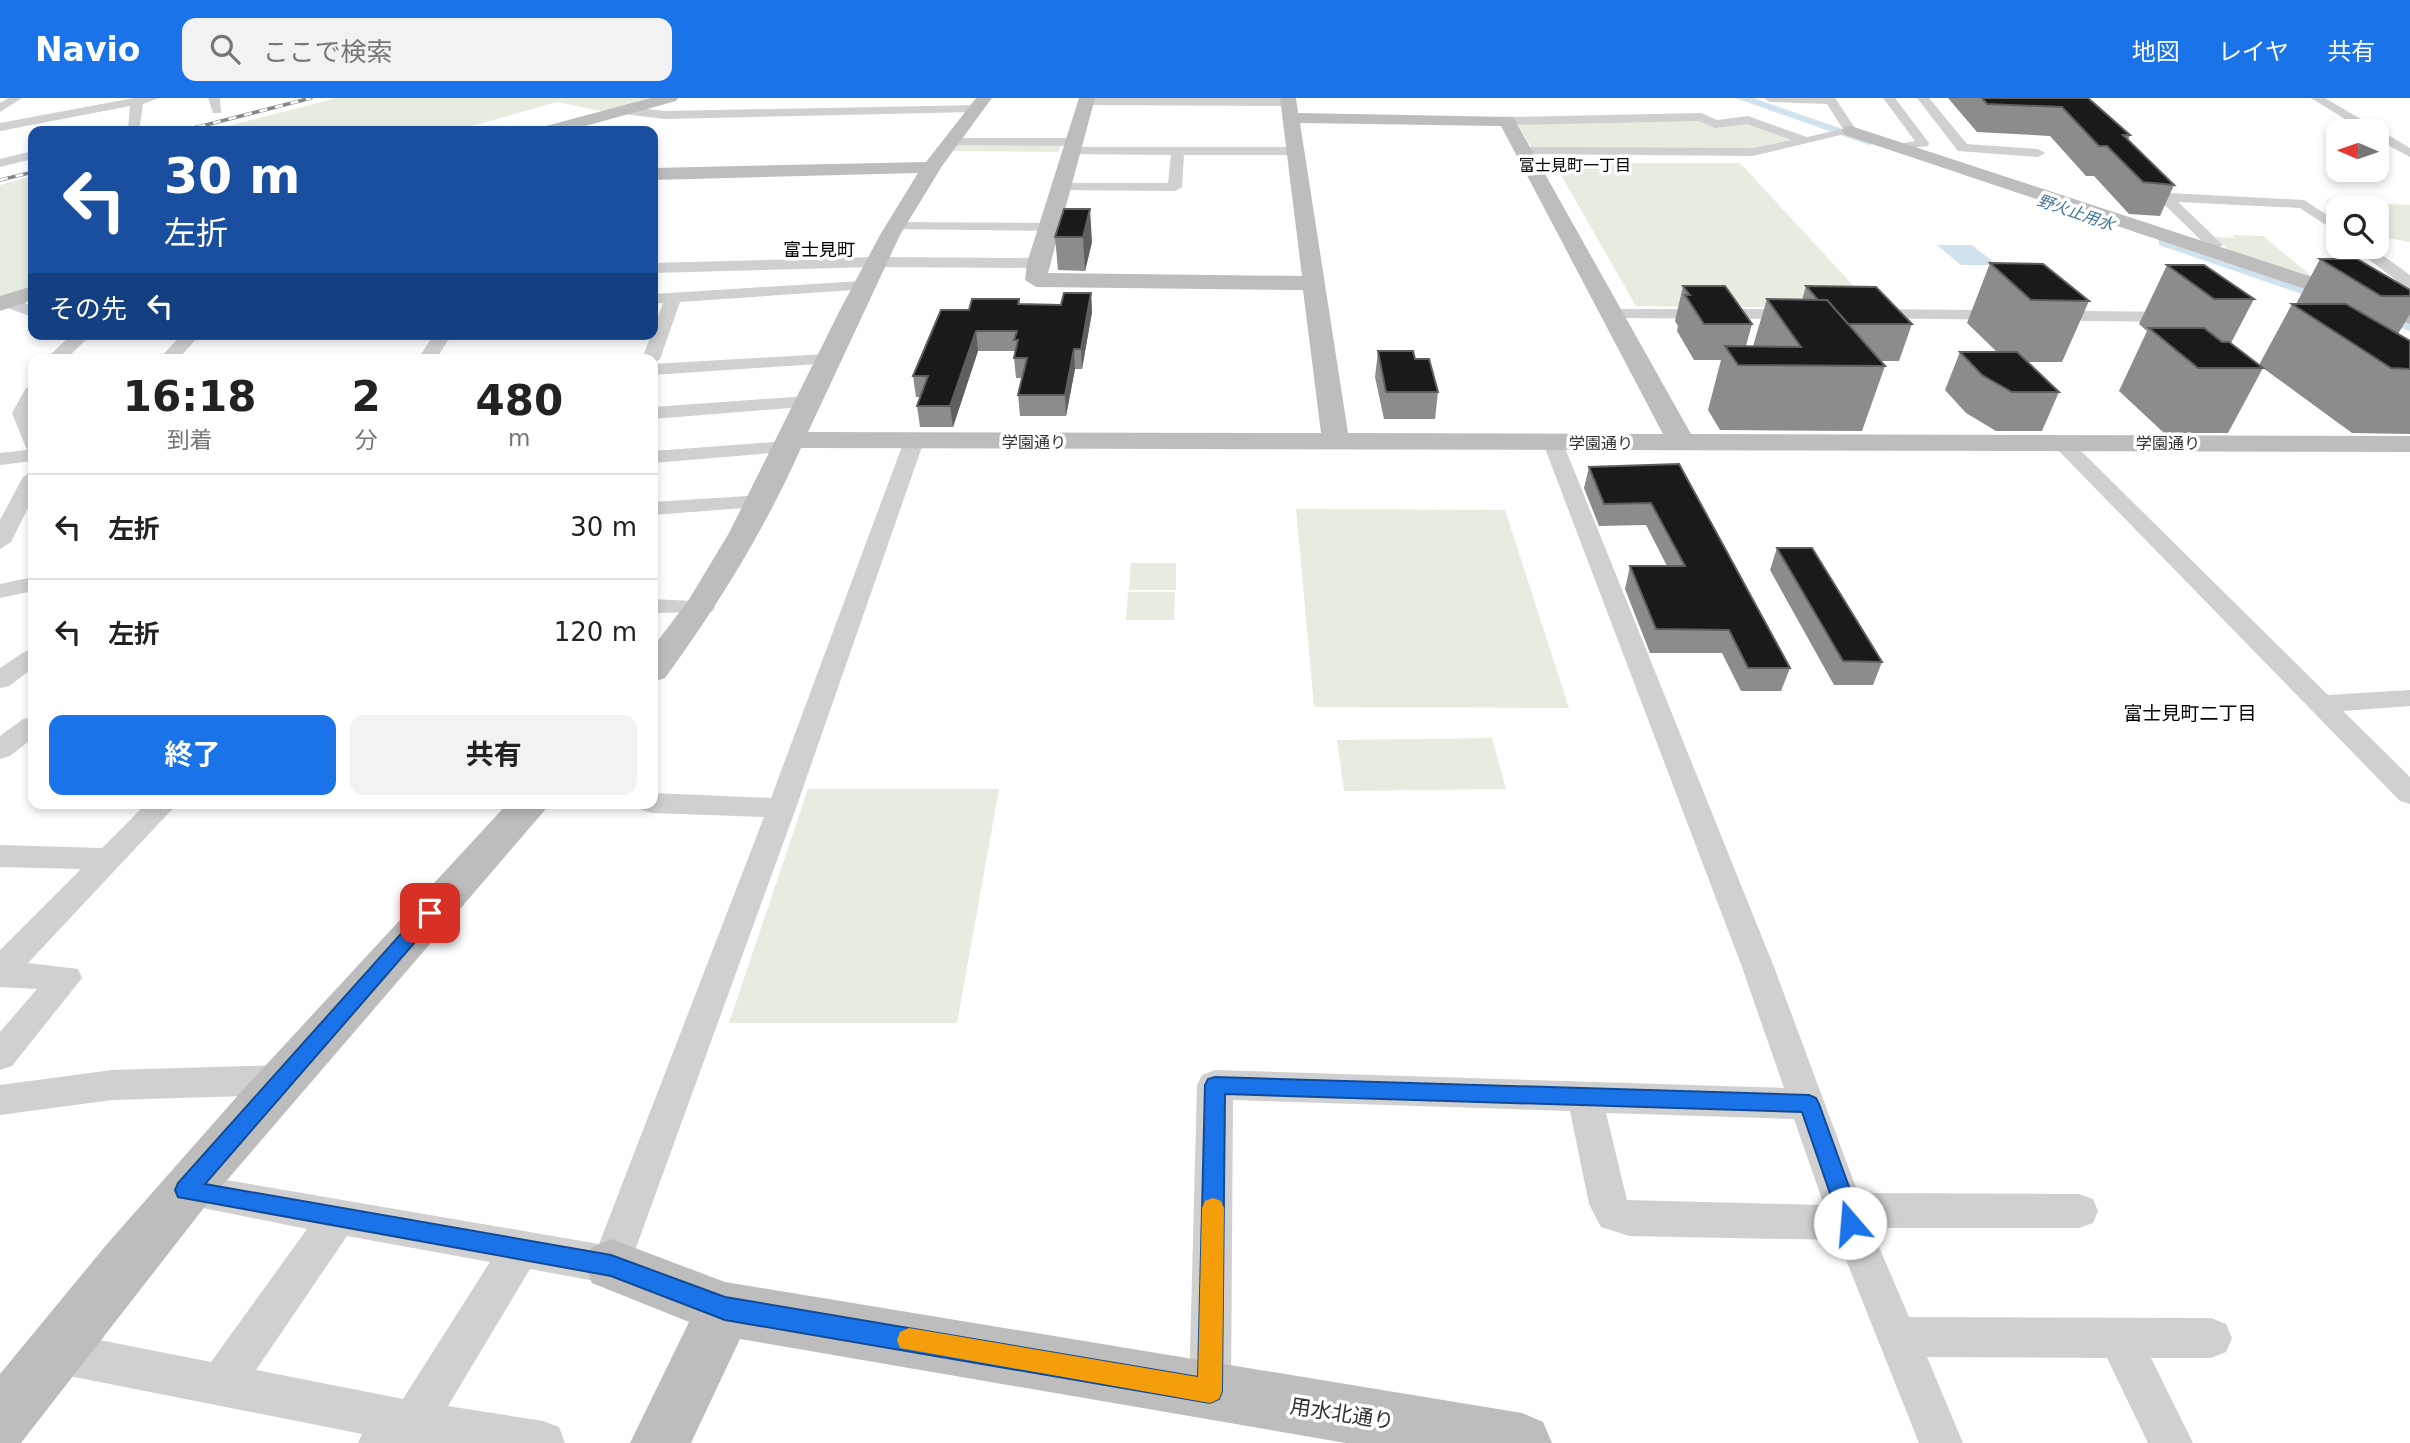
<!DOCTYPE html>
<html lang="ja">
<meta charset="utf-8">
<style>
:root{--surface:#fff;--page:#f2f2f2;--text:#222;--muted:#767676;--line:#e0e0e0;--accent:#1a73e8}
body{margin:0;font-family:"DejaVu Sans","Noto Sans JP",sans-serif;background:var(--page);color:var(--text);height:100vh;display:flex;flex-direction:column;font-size:26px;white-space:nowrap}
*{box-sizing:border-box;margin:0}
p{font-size:23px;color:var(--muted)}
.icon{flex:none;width:38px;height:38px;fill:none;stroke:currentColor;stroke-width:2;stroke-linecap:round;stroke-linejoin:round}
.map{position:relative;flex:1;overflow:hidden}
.sheet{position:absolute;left:28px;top:256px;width:630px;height:455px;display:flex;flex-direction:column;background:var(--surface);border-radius:14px;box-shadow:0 4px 10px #0003}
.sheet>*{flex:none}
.banner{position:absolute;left:28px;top:28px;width:630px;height:214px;border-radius:14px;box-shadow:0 4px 10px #0003;background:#1a4fa0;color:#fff;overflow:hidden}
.needle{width:46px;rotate:272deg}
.tools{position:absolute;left:2326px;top:21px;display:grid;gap:14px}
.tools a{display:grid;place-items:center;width:63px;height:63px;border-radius:14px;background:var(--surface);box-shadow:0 4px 10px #0003;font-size:35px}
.pin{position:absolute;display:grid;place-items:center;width:60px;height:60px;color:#fff;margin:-30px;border-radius:14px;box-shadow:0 4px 10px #0006}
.me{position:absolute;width:77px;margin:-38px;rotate:342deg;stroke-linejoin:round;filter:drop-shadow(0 0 5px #0008)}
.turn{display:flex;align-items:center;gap:24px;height:147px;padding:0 21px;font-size:32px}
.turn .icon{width:91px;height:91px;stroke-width:2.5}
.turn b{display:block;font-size:49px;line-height:60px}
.then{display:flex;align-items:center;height:66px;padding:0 21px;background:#0003;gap:14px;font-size:26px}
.eta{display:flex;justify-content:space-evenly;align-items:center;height:119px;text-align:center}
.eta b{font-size:42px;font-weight:700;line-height:49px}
.primary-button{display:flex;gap:14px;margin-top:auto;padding:14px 21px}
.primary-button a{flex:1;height:80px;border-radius:14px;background:var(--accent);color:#fff;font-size:28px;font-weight:700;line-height:80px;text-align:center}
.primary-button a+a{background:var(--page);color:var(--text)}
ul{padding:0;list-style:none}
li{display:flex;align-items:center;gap:21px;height:105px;padding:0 21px;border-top:2px solid var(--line)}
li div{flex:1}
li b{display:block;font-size:26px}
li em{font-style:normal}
header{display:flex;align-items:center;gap:42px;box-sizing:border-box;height:98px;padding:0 35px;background:var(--accent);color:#fff}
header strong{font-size:33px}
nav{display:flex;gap:38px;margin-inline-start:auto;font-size:24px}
.search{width:490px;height:63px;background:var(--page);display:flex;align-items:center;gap:18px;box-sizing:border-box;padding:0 24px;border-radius:14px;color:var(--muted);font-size:26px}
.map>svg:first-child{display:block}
.green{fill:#e6ecdf}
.water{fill:#cfe2ee}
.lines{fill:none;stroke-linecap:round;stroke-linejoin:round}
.canal{fill:#cfe2ee;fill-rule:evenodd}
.street{fill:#d0d0d0;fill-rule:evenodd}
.secondary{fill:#bdbdbd;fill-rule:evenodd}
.rail-casing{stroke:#888;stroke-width:3.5}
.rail{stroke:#fff;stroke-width:2.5;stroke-dasharray:8;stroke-linecap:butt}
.wall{fill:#8c8c8c}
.shaded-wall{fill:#5f5f5f}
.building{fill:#1a1a1a;stroke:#5f5f5f;stroke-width:2}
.route{fill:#1a73e8;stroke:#114b97;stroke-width:2}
.slow{fill:#f59e0b}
.labels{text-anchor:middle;stroke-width:7;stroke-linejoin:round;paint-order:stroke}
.far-neighbourhood-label{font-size:16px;fill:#000;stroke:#fff}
.far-water-label{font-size:16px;font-style:italic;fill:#3f7597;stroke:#fff}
.far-street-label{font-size:16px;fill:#333;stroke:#fff}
.far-quarter-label{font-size:18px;fill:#000;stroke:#fff}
.neighbourhood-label{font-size:19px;fill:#000;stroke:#fff}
.near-street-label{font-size:21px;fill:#333;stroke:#fff}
</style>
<header>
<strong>Navio</strong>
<div class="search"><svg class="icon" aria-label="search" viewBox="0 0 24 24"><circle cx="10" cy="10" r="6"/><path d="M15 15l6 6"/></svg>ここで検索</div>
<nav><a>地図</a><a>レイヤ</a><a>共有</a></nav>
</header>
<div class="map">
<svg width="2410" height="1345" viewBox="0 0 2410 1345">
<rect width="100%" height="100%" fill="#fff"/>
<g class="green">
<polygon points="337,0 665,0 606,14 557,4 454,33 208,33"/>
<polygon points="1699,21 1713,27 1747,24 1801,42 1745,52 1532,50 1515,24"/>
<polygon points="956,46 1061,47 1058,54 952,53"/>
<polygon points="1554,65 1740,65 1874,210 1636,208"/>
<polygon points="33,78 33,194 0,204 0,87"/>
<polygon points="2326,103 2410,107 2410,144 2377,138 2376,110 2338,111"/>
<polygon points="2232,137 2263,138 2315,181 2229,153 2215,139 2235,140"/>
<polygon points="1296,411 1505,412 1569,610 1314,609"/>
<polygon points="1131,465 1176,465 1176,492 1129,492"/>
<polygon points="1128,494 1175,494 1174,522 1126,522"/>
<polygon points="1492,640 1506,691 1344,693 1337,642"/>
<polygon points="808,691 999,691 957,925 729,925"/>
</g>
<polygon class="water" points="1937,147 1972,147 1997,167 1961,167"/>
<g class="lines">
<g class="canal">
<polygon points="1735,0 1753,0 1880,44 1869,47"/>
<polygon points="2164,139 2410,222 2410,233 2159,147 2159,141"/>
</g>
<g class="street">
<polygon points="8,0 22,0 0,14 0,5"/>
<polygon points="134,0 159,0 143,6 139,33 124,33 128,30 130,8 0,33 0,25"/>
<polygon points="208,0 220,0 221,15 213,15"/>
<polygon points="1086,0 1288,0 1294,4 1288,8 1082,7 1082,1"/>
<polygon points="1764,0 1835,0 1857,33 1753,58 1523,56 1518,55 1518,49 1753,50 1792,42 1747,26 1715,30 1699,23 1507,27 1501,23 1507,19 1701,15 1717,22 1748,18 1807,39 1843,31 1827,6 1770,4"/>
<polygon points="1883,0 1895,0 1929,45 1928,48 1897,52 1897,46 1915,43"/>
<polygon points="1917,0 1929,0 1967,46 2038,51 2045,55 2038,59 1958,53"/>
<polygon points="2311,0 2325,0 2410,50 2410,59 2376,41 2376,33 2364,33"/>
<polygon points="979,7 979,13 975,14 665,21 623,16 617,12 623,8 665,13"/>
<polygon points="949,40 1074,40 1080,44 1074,48 944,47 944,41"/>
<polygon points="1071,49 1295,49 1302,53 1295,57 1184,57 1182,89 1175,93 1056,92 1054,89 1061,85 1168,85 1171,57 1066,56 1064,53"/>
<polygon points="33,53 33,61 0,69 0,61"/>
<polygon points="2135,72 2145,72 2169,95 2304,102 2338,124 2338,135 2300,110 2178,104 2223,147 2211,154 2201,154 2198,151 2205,146 2135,78"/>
<polygon points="895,124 1049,125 1056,129 1049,133 890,131 890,125"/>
<polygon points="2353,149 2371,149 2410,177 2410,193 2361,190 2361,184 2397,183"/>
<polygon points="874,159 1038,160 1046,165 1038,170 874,169 653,175 653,165"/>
<polygon points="861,183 869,188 867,191 680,204 660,261 653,266 653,261 642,261 663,205 653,206 653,196"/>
<polygon points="8,199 33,208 33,219 2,208 0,203"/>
<polygon points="1613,211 1800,211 1809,216 1800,221 1607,220 1604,216"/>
<polygon points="1865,211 2181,214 2190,219 2181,224 1859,220 1856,216 1859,212"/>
<polygon points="72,236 92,236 66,261 46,261"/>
<polygon points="182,236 201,236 178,261 159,261"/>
<polygon points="434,236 452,236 436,261 418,261"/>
<polygon points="827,256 833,257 836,261 833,265 653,277 653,266"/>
<polygon points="33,288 33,363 0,367 0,355 27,352 12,315 26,290"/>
<polygon points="808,298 818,304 815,308 653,321 653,309"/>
<path d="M914,337L924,343L796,710L625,1180L611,1186L530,1171L448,1308L543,1323L559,1329L565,1345H358L362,1336L54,1275L39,1269L33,1254L39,1239L54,1233L211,1264L307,1131L173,1104L167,1092L173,1080L186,1075L599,1146L764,719L652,715L642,712L638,705H653V695L771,700L904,343ZM347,1138L490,1164L403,1301L256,1272Z"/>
<path d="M1553,339L1563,345L1774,869L1858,1095L2079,1096L2093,1101L2098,1113L2093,1125L2079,1130H1871L1909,1219L2211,1220L2226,1226L2232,1240L2226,1254L2211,1260H2151L2193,1345H2148L2107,1260L1927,1259L1963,1345H1919L1838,1142L1629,1138L1601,1129L1589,1106L1570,1013L1233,1002L1231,1293L1225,1308L1210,1314L1195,1308L1189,1293L1197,987L1202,977L1215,972L1784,990L1742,869L1543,345ZM1606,1015L1794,1021L1824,1107L1627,1102Z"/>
<polygon points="2062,339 2069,341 2328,597 2410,592 2410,608 2343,613 2410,679 2410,706 2400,703 2055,349 2052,345 2055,341"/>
<polygon points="789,343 799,349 796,353 653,365 653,353"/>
<polygon points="33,373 33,400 11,444 0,451 0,422 23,379"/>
<polygon points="762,397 770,398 773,403 770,408 653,417 653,404"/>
<polygon points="33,479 33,493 0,500 0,486"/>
<polygon points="653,501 712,504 715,509 712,514 653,515"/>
<polygon points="33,551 33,570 9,588 0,590 0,570 24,554"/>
<polygon points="33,619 33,640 10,658 0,661 0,638 23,621"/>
<polygon points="147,705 178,705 28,865 78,871 82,880 12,968 0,972 0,934 37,891 0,889 0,852 81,771 0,769 0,747 102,750"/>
<polygon points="283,967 296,972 301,982 296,992 283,997 112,1002 0,1017 0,987 112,972"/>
</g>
<g class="secondary">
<polygon points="651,0 678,0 676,3 567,33 539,33 542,29"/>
<path d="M976,0H992L942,68L900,137L808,334L1321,335L1303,192L1036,189L1025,182L1027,165L1079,0H1095L1048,175L1302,178L1280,0H1296L1298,15L1513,19L1691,336L2410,338V354L801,350C764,433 718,507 665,580L653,584V549L688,503L729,435L841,210L880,137L918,75L653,82V70L926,64ZM1300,25L1501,28L1663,336L1348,335Z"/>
<polygon points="1851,28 2410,211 2410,226 1845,37 1842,33 1845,29"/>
<polygon points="33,188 33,202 0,213 0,198"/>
<polygon points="508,705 551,705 210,1102 21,1345 0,1345 0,1276 107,1146 241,994"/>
<polygon points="611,1141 725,1184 1522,1315 1543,1324 1552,1345 1346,1345 740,1241 691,1345 630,1345 689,1224 592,1185 584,1167 592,1149"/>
</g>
<defs>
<g id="rail">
<polyline points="182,33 311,0"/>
<polyline points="0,82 33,74"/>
</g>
</defs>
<use href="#rail" class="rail-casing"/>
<use href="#rail" class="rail"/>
</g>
<g class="wall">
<polygon points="1948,0 2088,0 2130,37 2128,42 2174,87 2160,118 2129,116 2094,78 2086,78 2050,38 1977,34"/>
<polygon points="1064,111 1092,144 1085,173 1058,172 1055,139"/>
<polygon points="2320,161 2410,192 2410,216 2398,236 2410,243 2410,336 2352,335 2263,270 2228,335 2164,335 2119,293 2147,233 2139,226 2167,167 2254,201 2231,245 2259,267 2292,206 2296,206"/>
<polygon points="1990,165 2089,203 2062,264 2027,264 2059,294 2042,333 1996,333 1966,315 1945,292 1960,254 1997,254 1967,225"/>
<polygon points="1683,188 1752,226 1746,248 1753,248 1767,201 1802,202 1806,188 1912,226 1899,263 1880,263 1885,268 1862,333 1720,332 1708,312 1721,262 1694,262 1677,233 1678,228 1675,223"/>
<polygon points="1091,195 1092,214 1082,271 1075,271 1066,318 1020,318 1018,297 1022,280 1016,280 1014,260 1015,253 978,253 953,329 920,329 917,308 920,299 916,299 913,278 1019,201 1020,206 1061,207"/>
<polygon points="1378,253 1415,261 1438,294 1435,321 1384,321 1375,279"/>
<polygon points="1679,366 1790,570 1781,593 1741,593 1722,555 1650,555 1625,491 1630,468 1667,468 1646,427 1599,428 1584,390 1589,369"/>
<polygon points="1777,450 1882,564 1873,587 1834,587 1770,472"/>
</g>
<g class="shaded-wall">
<polygon points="1090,111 1092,144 1085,173 1083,139"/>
<polygon points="1091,195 1092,214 1082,271 1081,251"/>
<polygon points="976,233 978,253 953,329 950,308"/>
<polygon points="1074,251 1075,271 1066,318 1065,297"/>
</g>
<g class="building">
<polygon points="1982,0 2088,0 2130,37 2123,37 2174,87 2143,84 2107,48 2099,48 2062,9 1987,6"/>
<polygon points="1064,111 1090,111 1083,139 1055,139"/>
<polygon points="2320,161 2357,161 2410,192 2410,198 2381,198"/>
<polygon points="1990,165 2043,166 2089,203 2031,202"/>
<polygon points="2167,167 2204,167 2254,201 2214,201"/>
<polygon points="1683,188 1725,188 1752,226 1704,226 1685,197 1690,197"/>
<polygon points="1806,188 1876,189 1912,226 1848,226 1827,202 1818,202"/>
<polygon points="1064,195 1091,195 1081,251 1074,251 1065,297 1018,297 1027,260 1014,260 1018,242 1014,242 1017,233 976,233 950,308 917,308 928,278 913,278 941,212 969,212 972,201 1019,201 1018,206 1061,207"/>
<polygon points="1767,201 1827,202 1885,268 1738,267 1725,248 1801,249"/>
<polygon points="2292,206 2346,206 2410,243 2410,271 2391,270"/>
<polygon points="2149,230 2204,230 2222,244 2229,244 2263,270 2198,270"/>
<polygon points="1378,253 1413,253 1415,261 1429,261 1438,294 1386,294"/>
<polygon points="1960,254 2017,254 2059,294 2012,294 1982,277"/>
<polygon points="1679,366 1790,570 1748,570 1729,532 1656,531 1630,468 1685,468 1651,405 1604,406 1589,369"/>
<polygon points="1777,450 1812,450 1882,564 1843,563"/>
</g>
<polygon class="route" points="430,808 436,810 439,815 436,820 205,1086 611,1157 725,1199 1198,1279 1205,987 1208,981 1215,979 1809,997 1816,1000 1819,1006 1862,1125 1858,1133 1850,1136 1843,1133 1802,1014 1225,996 1222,1293 1219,1301 1210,1305 725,1222 611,1178 178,1099 175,1092 178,1085 424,810"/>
<polygon class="slow" points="1213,1100 1221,1103 1224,1110 1222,1293 1219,1301 1210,1305 900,1250 897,1242 900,1234 909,1230 1198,1279 1202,1110 1205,1103"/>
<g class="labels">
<g class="far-neighbourhood-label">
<text x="1575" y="73">富士見町一丁目</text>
</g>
<g class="far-water-label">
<text transform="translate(2076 114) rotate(19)" y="6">野火止用水</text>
</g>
<g class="far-street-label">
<text x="1034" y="350">学園通り</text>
<text x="1601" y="351">学園通り</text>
<text x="2168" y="351">学園通り</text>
</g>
<g class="far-quarter-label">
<text x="819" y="158">富士見町</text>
</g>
<g class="neighbourhood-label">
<text x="2190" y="622">富士見町二丁目</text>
</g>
<g class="near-street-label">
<text transform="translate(1342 1316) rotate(9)" y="7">用水北通り</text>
</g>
</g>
</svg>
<div class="tools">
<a><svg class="needle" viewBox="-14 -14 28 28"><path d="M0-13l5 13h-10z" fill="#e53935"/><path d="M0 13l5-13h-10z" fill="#767676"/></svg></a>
<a><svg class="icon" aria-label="search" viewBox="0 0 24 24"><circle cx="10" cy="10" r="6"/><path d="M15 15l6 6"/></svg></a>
</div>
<div class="pin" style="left:430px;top:815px;background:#d93025"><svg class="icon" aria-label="arrive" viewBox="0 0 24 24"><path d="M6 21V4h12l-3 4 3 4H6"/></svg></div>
<svg class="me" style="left:1850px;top:1125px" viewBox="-20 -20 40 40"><circle r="19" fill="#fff"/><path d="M0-13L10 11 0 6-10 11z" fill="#1a73e8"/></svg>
<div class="banner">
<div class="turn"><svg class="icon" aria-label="left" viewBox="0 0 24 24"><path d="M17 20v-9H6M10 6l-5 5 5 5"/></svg><div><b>30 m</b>左折</div></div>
<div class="then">その先<svg class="icon" aria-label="left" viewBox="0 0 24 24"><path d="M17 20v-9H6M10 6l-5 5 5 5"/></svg></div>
</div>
<section class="sheet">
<div class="eta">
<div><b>16:18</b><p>到着</p></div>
<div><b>2</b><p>分</p></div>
<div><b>480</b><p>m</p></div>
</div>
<ul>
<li><svg class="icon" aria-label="left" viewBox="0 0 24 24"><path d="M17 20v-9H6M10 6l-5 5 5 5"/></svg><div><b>左折</b></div><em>30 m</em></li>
<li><svg class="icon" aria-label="left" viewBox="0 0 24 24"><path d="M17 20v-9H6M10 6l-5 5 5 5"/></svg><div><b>左折</b></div><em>120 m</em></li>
</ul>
<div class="primary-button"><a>終了</a><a>共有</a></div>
</section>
</div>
